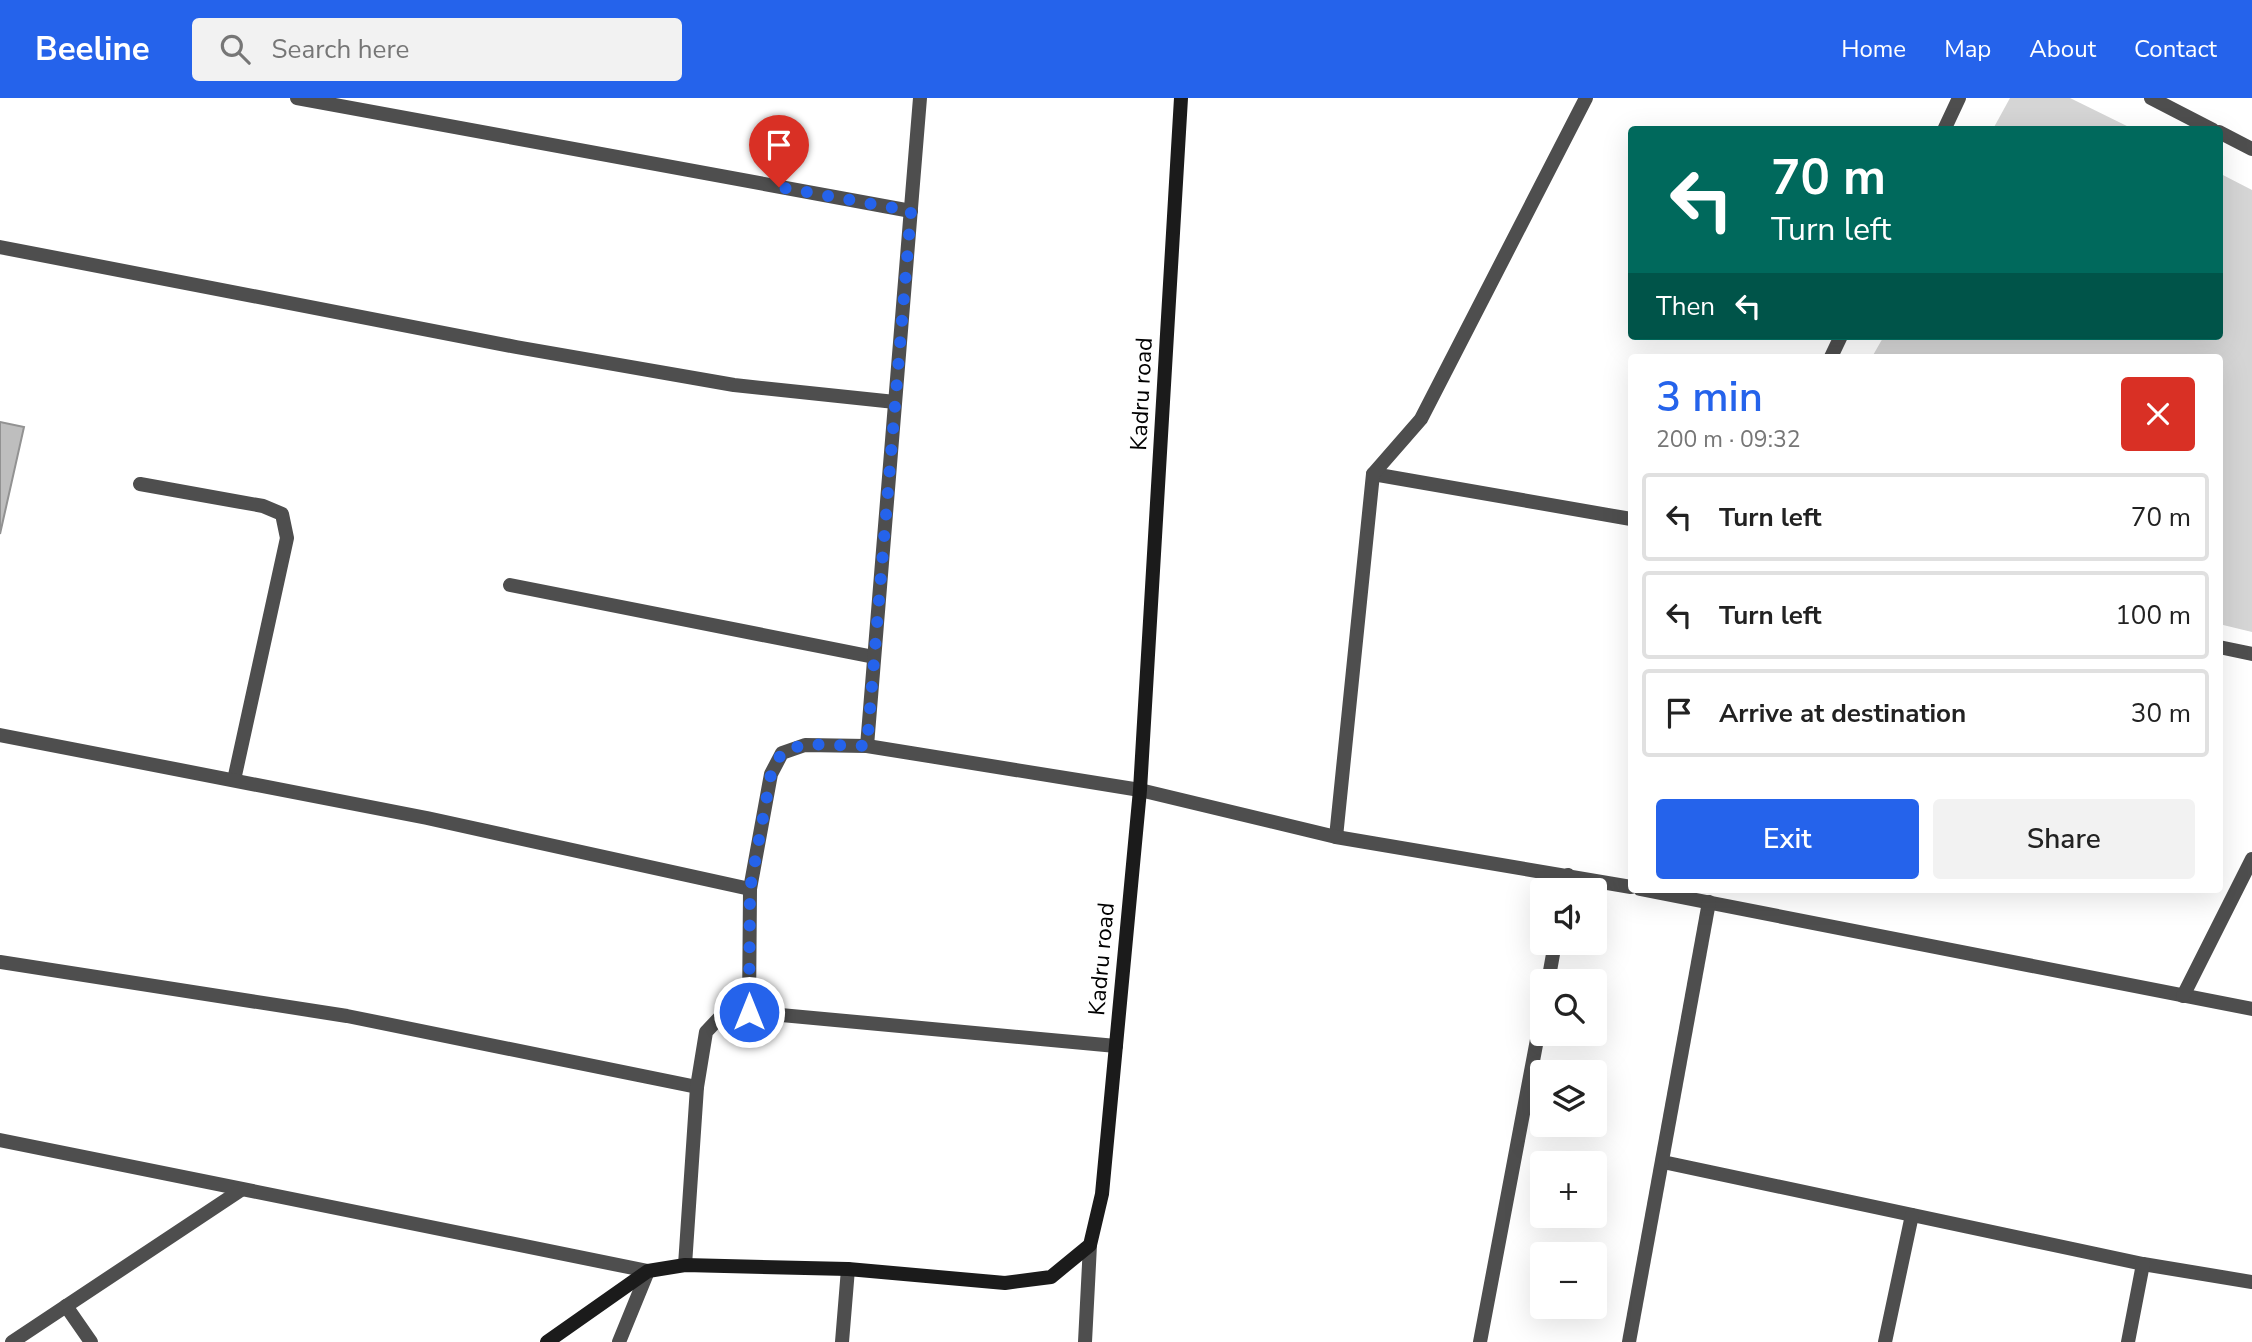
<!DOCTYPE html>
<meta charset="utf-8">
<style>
:root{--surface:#fff;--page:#f2f2f2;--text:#222;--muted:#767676;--line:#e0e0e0;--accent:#2563eb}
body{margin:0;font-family:"Nunito Sans",sans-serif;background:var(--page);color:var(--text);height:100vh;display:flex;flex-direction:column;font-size:26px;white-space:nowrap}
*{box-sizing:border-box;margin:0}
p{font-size:23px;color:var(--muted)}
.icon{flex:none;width:38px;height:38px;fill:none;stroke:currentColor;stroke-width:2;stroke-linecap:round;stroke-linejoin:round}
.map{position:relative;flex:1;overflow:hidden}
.drawer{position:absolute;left:1628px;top:256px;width:595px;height:539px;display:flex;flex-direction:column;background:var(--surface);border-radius:7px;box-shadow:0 7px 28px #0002}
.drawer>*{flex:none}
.top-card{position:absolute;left:1628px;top:28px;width:595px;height:214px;border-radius:7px;box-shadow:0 7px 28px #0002;background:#00695c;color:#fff;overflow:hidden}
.fabs{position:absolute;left:1530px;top:780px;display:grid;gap:14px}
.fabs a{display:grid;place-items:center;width:77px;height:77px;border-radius:7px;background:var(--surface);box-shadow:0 7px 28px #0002;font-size:35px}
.pin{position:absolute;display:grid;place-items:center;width:60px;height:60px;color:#fff;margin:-72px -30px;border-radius:50% 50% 50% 0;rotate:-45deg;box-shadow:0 0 7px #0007}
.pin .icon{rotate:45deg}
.me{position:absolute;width:77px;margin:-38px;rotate:0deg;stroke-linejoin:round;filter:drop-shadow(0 0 5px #0008)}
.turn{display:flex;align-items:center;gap:24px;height:147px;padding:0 28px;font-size:32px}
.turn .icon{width:91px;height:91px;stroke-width:2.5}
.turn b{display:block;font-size:49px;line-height:60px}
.then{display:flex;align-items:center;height:66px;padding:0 28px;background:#0003;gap:14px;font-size:26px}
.round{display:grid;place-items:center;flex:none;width:74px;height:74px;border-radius:7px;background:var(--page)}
.headline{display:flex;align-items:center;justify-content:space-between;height:119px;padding:0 28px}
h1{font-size:42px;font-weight:600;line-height:52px;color:var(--accent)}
.button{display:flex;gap:14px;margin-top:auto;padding:14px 28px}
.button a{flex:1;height:80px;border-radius:7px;background:var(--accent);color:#fff;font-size:28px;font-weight:600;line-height:80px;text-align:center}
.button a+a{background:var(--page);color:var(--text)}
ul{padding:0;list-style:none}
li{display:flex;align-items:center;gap:21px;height:88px;margin:0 14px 10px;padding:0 14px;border:4px solid var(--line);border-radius:7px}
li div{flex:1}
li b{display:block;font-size:26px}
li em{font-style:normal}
header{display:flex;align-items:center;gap:42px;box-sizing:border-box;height:98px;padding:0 35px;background:var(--accent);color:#fff}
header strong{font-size:33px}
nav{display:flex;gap:38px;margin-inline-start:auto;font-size:24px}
.search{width:490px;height:63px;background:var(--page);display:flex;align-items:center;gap:18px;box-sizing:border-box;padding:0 24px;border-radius:7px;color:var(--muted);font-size:26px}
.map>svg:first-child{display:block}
.green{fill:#d5d5d5}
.building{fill:#bebebe;stroke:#929292;stroke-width:2}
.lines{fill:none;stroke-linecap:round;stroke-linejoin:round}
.street{stroke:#4e4e4e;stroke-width:14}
.secondary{stroke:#1b1b1b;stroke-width:14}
.route{stroke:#2563eb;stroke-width:12;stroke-dasharray:0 21.6}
.labels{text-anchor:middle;stroke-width:5;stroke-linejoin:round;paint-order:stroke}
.street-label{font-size:23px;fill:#000;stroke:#fff}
</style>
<header>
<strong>Beeline</strong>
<div class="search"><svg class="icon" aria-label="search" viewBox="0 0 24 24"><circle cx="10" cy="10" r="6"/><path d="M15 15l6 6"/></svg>Search here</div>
<nav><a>Home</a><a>Map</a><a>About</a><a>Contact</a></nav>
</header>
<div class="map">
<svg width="2252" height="1244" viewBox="0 0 2252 1244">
<rect width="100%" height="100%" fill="#fff"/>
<g class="green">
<polygon points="2010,0 2070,0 2133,31 1993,31"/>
<polygon points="2219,75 2252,92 2252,534 2219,526 2219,259 1872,259 1884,238 2219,238"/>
</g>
<polygon class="building" points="0,324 24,329 0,436"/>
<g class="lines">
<g class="street">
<polyline points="297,0 911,113"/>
<polyline points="2151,0 2213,32"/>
<polyline points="1944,32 1959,0"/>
<polyline points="2219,34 2252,51"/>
<polyline points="0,149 516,249 734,287 895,304"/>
<polyline points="1831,259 1841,238"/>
<polyline points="1373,376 1631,421"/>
<polyline points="140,386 263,408 282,416 287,440 234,682"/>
<polyline points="510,487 874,559"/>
<polyline points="2219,549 2252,556"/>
<polyline points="0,637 427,720 750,791"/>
<polyline points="867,648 920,0"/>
<polyline points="1336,739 1373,376 1421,321 1586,0"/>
<polyline points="1640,791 2252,911"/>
<polyline points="1565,793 1568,777"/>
<polyline points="0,864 347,918 697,989"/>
<polyline points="1548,884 1555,845"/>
<polyline points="2183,898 2252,761"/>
<polyline points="749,914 750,791 771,676 782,655 805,647 867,648 1140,692 1336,739 1631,789"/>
<polyline points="0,1042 648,1173 619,1244"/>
<polyline points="1663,1064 2143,1166 2252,1184"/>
<polyline points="685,1167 697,989 706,934 724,915 749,914 1116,948"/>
<polyline points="66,1208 91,1244"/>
<polyline points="12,1244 241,1092"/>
<polyline points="842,1244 848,1171"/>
<polyline points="1085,1244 1090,1147"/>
<polyline points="1480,1244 1542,915"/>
<polyline points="1629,1244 1709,804"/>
<polyline points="1885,1244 1912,1117"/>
<polyline points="2128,1244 2143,1166"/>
</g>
<polyline class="secondary" points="547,1244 648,1173 685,1167 848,1171 1005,1185 1051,1179 1090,1147 1102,1096 1140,692 1181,0"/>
</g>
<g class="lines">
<polyline class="route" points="749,914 750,791 771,676 782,654 805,646 867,648 911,113 779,89"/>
</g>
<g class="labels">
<g class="street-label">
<text transform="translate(1141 296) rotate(-87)" y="8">Kadru road</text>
<text transform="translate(1101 861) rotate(-85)" y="8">Kadru road</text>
</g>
</g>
</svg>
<div class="fabs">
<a><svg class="icon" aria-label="sound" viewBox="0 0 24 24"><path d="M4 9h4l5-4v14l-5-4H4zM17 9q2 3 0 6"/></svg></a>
<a><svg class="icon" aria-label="search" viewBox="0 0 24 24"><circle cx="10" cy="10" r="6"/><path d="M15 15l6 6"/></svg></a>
<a><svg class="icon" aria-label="layers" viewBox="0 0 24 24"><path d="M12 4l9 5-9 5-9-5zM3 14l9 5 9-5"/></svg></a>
<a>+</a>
<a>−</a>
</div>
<div class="pin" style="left:779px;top:89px;background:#d93025"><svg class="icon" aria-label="arrive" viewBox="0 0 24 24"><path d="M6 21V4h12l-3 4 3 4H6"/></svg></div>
<svg class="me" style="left:749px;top:914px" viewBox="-20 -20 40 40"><circle r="17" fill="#2563eb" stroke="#fff" stroke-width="3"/><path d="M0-11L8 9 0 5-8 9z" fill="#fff"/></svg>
<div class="top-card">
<div class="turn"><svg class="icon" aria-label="left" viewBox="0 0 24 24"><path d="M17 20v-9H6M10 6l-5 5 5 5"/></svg><div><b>70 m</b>Turn left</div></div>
<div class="then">Then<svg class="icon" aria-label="left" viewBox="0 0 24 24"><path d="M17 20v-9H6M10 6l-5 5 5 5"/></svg></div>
</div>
<section class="drawer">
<div class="headline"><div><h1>3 min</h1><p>200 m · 09:32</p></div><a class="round" style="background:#d93025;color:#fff"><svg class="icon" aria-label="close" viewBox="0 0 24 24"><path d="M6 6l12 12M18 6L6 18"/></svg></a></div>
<ul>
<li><svg class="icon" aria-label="left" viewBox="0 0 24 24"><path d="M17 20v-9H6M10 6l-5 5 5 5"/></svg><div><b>Turn left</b></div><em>70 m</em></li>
<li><svg class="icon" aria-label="left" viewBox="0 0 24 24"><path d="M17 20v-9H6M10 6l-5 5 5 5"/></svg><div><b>Turn left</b></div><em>100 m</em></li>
<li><svg class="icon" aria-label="arrive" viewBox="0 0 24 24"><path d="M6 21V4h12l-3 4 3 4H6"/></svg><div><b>Arrive at destination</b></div><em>30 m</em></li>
</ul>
<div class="button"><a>Exit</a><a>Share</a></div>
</section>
</div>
